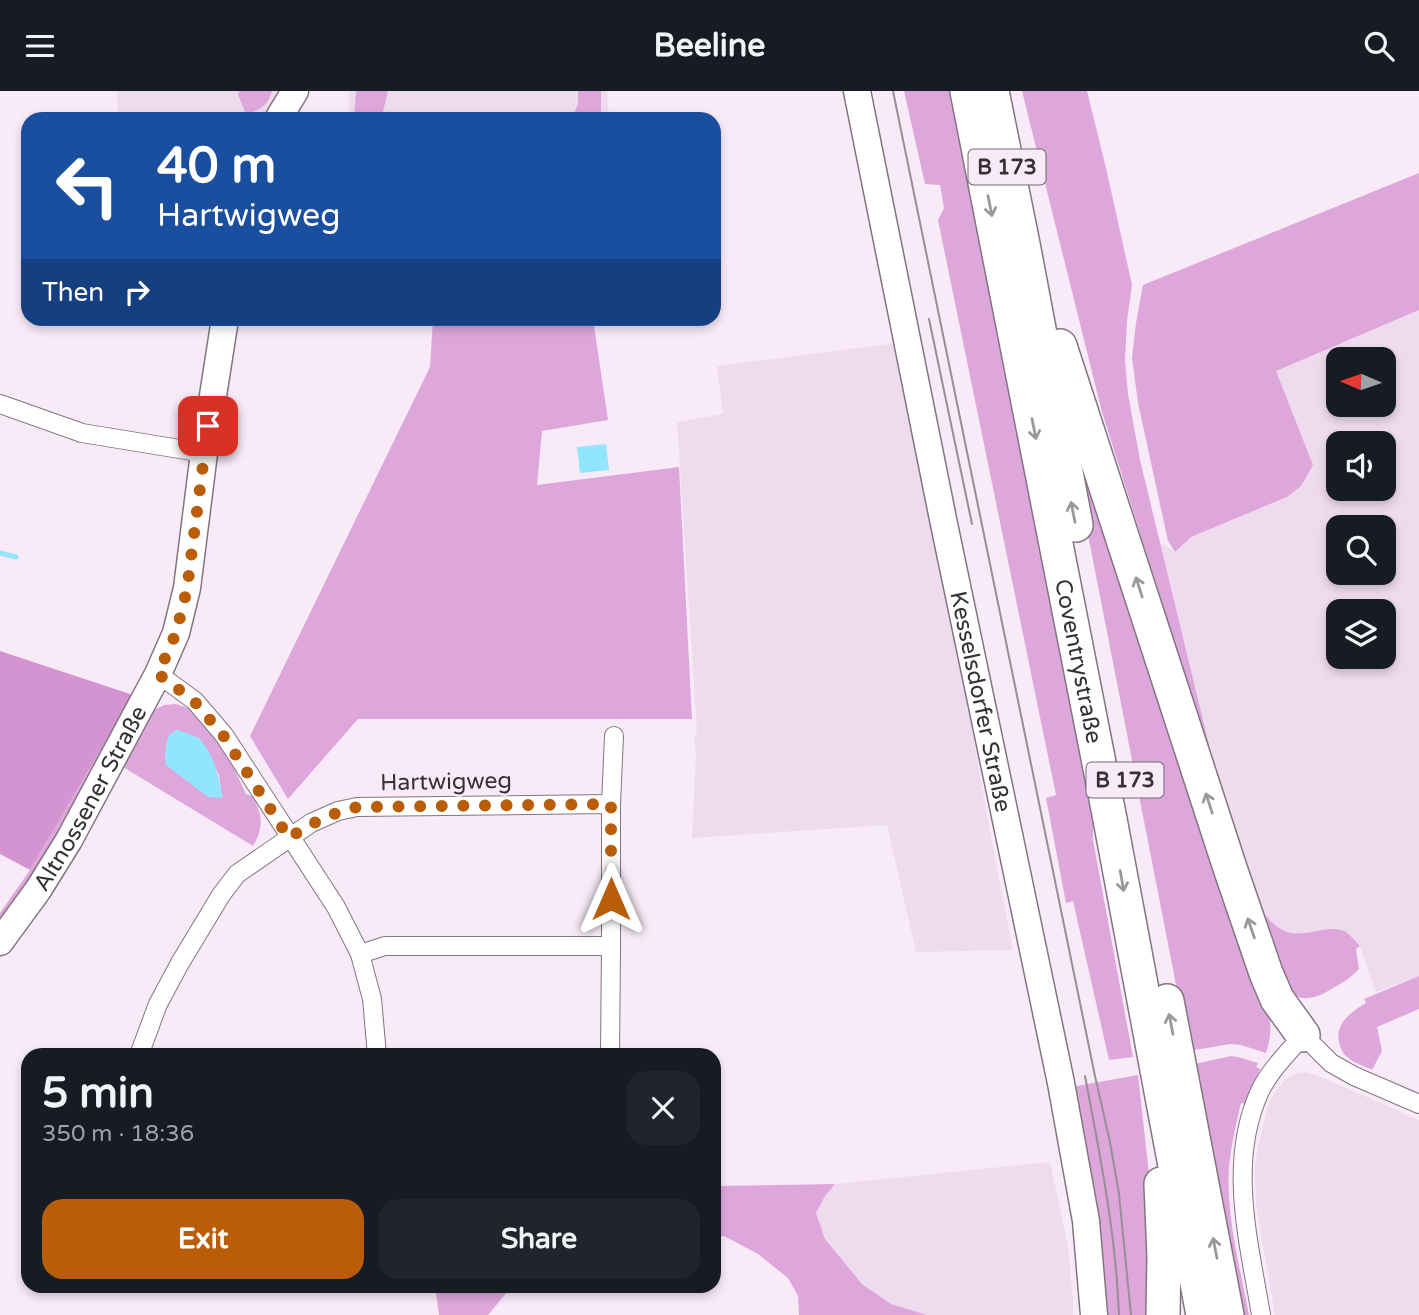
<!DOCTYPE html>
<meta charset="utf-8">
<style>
:root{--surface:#171b24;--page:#20242c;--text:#f1f3f6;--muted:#9ea1a6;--accent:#b95d08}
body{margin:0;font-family:"Varela Round",sans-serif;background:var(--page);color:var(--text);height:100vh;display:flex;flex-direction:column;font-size:26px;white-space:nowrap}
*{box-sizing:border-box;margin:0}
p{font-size:23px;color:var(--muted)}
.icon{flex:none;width:38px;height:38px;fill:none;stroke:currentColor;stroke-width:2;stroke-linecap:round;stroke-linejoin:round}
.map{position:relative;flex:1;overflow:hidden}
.drawer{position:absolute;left:21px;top:957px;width:700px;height:245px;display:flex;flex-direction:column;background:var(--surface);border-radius:21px;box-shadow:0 4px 10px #0003}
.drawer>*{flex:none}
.guide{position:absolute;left:21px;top:21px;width:700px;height:214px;border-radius:21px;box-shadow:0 4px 10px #0003;background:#1a4fa0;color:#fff;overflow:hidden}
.needle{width:46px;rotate:272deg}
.fabs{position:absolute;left:1326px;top:256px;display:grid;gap:14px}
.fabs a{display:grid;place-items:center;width:70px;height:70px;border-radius:14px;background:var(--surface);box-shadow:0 4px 10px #0003;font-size:35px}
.pin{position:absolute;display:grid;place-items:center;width:60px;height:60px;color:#fff;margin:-30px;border-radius:14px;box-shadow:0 4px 10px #0006}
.me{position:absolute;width:77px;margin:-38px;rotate:0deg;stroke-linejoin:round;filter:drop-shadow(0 0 5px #0008)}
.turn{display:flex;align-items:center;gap:24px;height:147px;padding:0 21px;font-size:32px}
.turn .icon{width:91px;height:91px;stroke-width:2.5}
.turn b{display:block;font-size:49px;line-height:60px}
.then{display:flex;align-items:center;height:66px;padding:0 21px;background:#0003;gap:14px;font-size:26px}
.round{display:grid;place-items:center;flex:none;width:74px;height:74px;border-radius:21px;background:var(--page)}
.overview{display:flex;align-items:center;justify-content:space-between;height:119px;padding:0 21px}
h1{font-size:42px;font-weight:700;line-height:52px}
.cta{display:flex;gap:14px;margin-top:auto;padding:14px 21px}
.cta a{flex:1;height:80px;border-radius:21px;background:var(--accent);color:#fff;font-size:28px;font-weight:700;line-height:80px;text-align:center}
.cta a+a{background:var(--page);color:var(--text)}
header{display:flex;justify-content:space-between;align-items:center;height:91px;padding:0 21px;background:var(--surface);font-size:32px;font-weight:700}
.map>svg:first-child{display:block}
.built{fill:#efdbee;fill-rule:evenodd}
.green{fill:#dea7dc;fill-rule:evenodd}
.forest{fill:#d394d1}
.water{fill:#91e6fd}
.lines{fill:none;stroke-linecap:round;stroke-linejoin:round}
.stream{stroke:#91e6fd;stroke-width:5}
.street-casing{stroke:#827581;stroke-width:20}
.secondary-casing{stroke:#827581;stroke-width:29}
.highway-casing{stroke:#827581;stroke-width:36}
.street{stroke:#fff;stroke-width:18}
.secondary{stroke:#fff;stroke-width:26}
.highway{stroke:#fff;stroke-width:33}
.tram{stroke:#988e97;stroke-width:2}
.oneway{stroke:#9a989a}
.route{stroke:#b95d08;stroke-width:12;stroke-dasharray:0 21.6}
.labels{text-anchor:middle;stroke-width:5;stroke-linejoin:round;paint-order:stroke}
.shield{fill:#f9eaf8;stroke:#706870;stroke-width:2}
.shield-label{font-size:21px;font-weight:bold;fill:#353035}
.street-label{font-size:23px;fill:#353035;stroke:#f9eaf8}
</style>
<header><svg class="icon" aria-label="menu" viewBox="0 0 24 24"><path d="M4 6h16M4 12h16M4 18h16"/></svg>Beeline<svg class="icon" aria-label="search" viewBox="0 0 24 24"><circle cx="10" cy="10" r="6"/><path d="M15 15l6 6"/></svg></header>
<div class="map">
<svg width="1419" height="1224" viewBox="0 0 1419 1224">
<rect width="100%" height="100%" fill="#f9eaf8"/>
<g class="built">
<polygon points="117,0 278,0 265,28 118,28"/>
<polygon points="349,0 607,0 609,28 349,28"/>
<path d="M1419,219V885L1376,901L1360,855L1347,841L1301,844L1285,841L1272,833L1260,817L1210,658L1160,453H1164L1175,461L1191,446L1287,406L1313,373L1275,280ZM1339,268H1384V313H1339ZM1339,352H1384V397H1339ZM1339,436H1384V481H1339ZM1339,520H1384V565H1339Z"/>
<polygon points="897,252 970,625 987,725 1013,859 916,861 887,734 692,747 696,665 694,644 697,643 677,331 723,323 717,275"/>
<polygon points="1306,981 1321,986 1419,1029 1419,1224 1275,1224 1256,1114 1255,1076 1257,1060 1267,1017 1273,1004 1286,988 1295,983"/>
<polygon points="1050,1071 1068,1155 1073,1209 1073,1224 927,1224 891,1213 862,1193 825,1148 816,1122 825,1105 835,1093"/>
</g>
<g class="green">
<path d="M239,0H272C268,14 261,19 246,23L238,4Z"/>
<polygon points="356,0 388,0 382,25 383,28 354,28"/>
<polygon points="578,0 601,0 601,26 600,28 572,28 578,13"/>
<polygon points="904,0 952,0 1093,718 1093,749 1133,966 1109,969 1073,810 1066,812 1046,707 1056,704 938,129 944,117 940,94 925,93"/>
<polygon points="1022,0 1087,0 1106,77 1132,194 1127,230 1125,269 1128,303 1140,369 1210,658 1208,659 1102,321"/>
<polygon points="1419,82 1419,219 1276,280 1313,374 1301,395 1287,406 1191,446 1175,461 1168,450 1138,312 1132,267 1136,232 1143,194"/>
<polygon points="433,228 593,228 608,329 542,340 537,394 679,376 692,628 358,628 288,708 250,645 430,276"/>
<path d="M1058,267L1259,896C1269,923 1275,933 1266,962L1241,954L1230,953L1189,960L1079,398Z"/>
<polygon points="132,606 65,739 0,839 0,822 30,779"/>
<path d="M176,613C185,616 194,619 200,626C219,645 235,678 246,703L252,705C263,723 264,736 253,755L123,676L152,620L164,614ZM177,639L200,648L219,684L222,707L165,665L169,644Z"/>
<path d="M1260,817C1280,844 1289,846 1322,839C1330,838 1336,837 1344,840C1350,843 1355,850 1360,855L1356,858L1359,878C1350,888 1340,893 1328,900C1318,906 1303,911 1293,903C1282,895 1265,833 1260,817Z"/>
<path d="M1419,885V918L1377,936L1382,960L1372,979C1365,975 1353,972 1347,966C1343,963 1340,956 1339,951C1335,932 1351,921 1366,912L1364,908Z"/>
<path d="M1231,965L1238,966L1258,972L1256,976L1260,978L1246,1013L1241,1012C1236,1033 1231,1055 1229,1077C1226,1126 1240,1176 1249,1224H1233L1190,974Z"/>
<polygon points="1138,984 1152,1110 1157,1224 1103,1224 1071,996"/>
<polygon points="835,1093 825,1105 816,1122 825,1148 862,1193 891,1213 927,1224 799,1224 798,1205 788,1187 758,1163 724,1145 714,1146 714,1095"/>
<polygon points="435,1195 512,1195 488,1224 439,1224"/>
</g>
<polygon class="forest" points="0,560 133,604 30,779 0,763"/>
<g class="water">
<polygon points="606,353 609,379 580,382 577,356"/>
<path d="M177,639C184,642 193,643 199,648C212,658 221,691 222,707L208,706L166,674C164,663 166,654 169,644Z"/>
</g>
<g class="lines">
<polyline class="stream" points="0,462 16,466"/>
<defs>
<g id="street">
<polyline points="0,313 82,342 204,362"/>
<polyline points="158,583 195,610 224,644 336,816 360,863 372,908 377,964"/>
<polyline points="611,713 614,645"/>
<polyline points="360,863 385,855 611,855 610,964"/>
<polyline points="139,964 158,913 180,872 221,804 237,783 311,732 338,720 357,716 611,713 611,855"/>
<path d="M1261,1224C1249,1151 1227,1071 1260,1000C1270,979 1288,962 1303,944L1331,972L1354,985L1419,1013"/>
</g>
<g id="secondary">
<path id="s1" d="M857,0L944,433L1061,992L1086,1130L1094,1224"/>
<polyline points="278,28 295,0"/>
<path id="s2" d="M0,851L38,799L69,749L158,583L176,542L187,497L204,362L225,228"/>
</g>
<g id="highway">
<path id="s3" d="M967,0L1109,723L1203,1224"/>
<polyline points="992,0 1023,153 1076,434"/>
<polyline points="1060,255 1230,777 1266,882 1277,908 1303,944"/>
<polyline points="1167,910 1227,1224"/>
<polyline points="1161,1093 1164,1166 1163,1224"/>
</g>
</defs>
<use href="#street" class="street-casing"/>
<use href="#secondary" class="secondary-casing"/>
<use href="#highway" class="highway-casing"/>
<use href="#street" class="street"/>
<use href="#secondary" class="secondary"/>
<use href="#highway" class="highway"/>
<g class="tram">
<polyline points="893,0 1095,985 1110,1051 1119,1103 1131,1224"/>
<polyline points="929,228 972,433"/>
<path d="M1085,985C1100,1064 1116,1143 1119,1224"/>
</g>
</g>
<defs><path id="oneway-shaft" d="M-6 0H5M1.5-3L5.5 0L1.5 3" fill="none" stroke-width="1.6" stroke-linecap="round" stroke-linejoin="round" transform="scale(1.75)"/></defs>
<g class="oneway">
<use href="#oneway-shaft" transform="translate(990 115) rotate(79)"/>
<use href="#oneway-shaft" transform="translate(1034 338) rotate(79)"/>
<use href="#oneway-shaft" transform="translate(1073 421) rotate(-101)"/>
<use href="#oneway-shaft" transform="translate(1139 496) rotate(-108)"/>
<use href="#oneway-shaft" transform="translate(1209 712) rotate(-108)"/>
<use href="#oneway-shaft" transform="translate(1122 790) rotate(80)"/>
<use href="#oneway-shaft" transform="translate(1251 837) rotate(-109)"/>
<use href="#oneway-shaft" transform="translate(1171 933) rotate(-101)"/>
<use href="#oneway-shaft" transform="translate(1215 1157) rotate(-101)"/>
</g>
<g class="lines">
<path class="route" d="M208,335L187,498L176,542L158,583L194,610L223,644L289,747C311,732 332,722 357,716L611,713V808"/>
</g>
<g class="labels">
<g class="shield">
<rect x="968.5" y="58.5" width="77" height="35" rx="5"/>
<rect x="1086.5" y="671.5" width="77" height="35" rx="5"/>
</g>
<g class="shield-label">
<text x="1007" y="83">B 173</text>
<text x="1125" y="696">B 173</text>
</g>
<g class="street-label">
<text dy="8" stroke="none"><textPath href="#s3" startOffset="581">Coventrystraße</textPath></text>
<text dy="8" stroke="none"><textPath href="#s1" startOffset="623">Kesselsdorfer Straße</textPath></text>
<text transform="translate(446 690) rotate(-1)" y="8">Hartwigweg</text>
<text dy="8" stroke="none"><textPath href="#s2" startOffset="170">Altnossener Straße</textPath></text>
</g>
</g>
</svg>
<div class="fabs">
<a><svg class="needle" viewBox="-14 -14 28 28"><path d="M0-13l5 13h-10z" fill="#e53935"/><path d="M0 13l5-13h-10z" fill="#9ea1a6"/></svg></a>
<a><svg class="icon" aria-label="sound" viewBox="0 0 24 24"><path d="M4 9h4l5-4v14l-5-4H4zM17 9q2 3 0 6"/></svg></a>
<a><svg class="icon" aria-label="search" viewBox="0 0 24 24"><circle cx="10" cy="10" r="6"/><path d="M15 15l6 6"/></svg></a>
<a><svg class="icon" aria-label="layers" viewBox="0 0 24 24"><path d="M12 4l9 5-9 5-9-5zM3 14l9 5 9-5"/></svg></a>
</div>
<div class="pin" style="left:208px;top:335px;background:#d93025"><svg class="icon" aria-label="arrive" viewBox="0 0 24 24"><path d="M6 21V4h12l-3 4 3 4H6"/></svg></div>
<svg class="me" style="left:611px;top:808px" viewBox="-20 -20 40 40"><path d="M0-17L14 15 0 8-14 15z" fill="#b95d08" stroke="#fff" stroke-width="4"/></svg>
<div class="guide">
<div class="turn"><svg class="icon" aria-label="left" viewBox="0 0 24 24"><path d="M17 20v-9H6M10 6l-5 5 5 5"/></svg><div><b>40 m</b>Hartwigweg</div></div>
<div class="then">Then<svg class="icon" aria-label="right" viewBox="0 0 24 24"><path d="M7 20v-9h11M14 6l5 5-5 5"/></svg></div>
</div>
<section class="drawer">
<div class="overview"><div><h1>5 min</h1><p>350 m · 18:36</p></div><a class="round"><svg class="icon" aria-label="close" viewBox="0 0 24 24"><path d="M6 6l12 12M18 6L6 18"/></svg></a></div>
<div class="cta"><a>Exit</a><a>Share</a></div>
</section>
</div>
